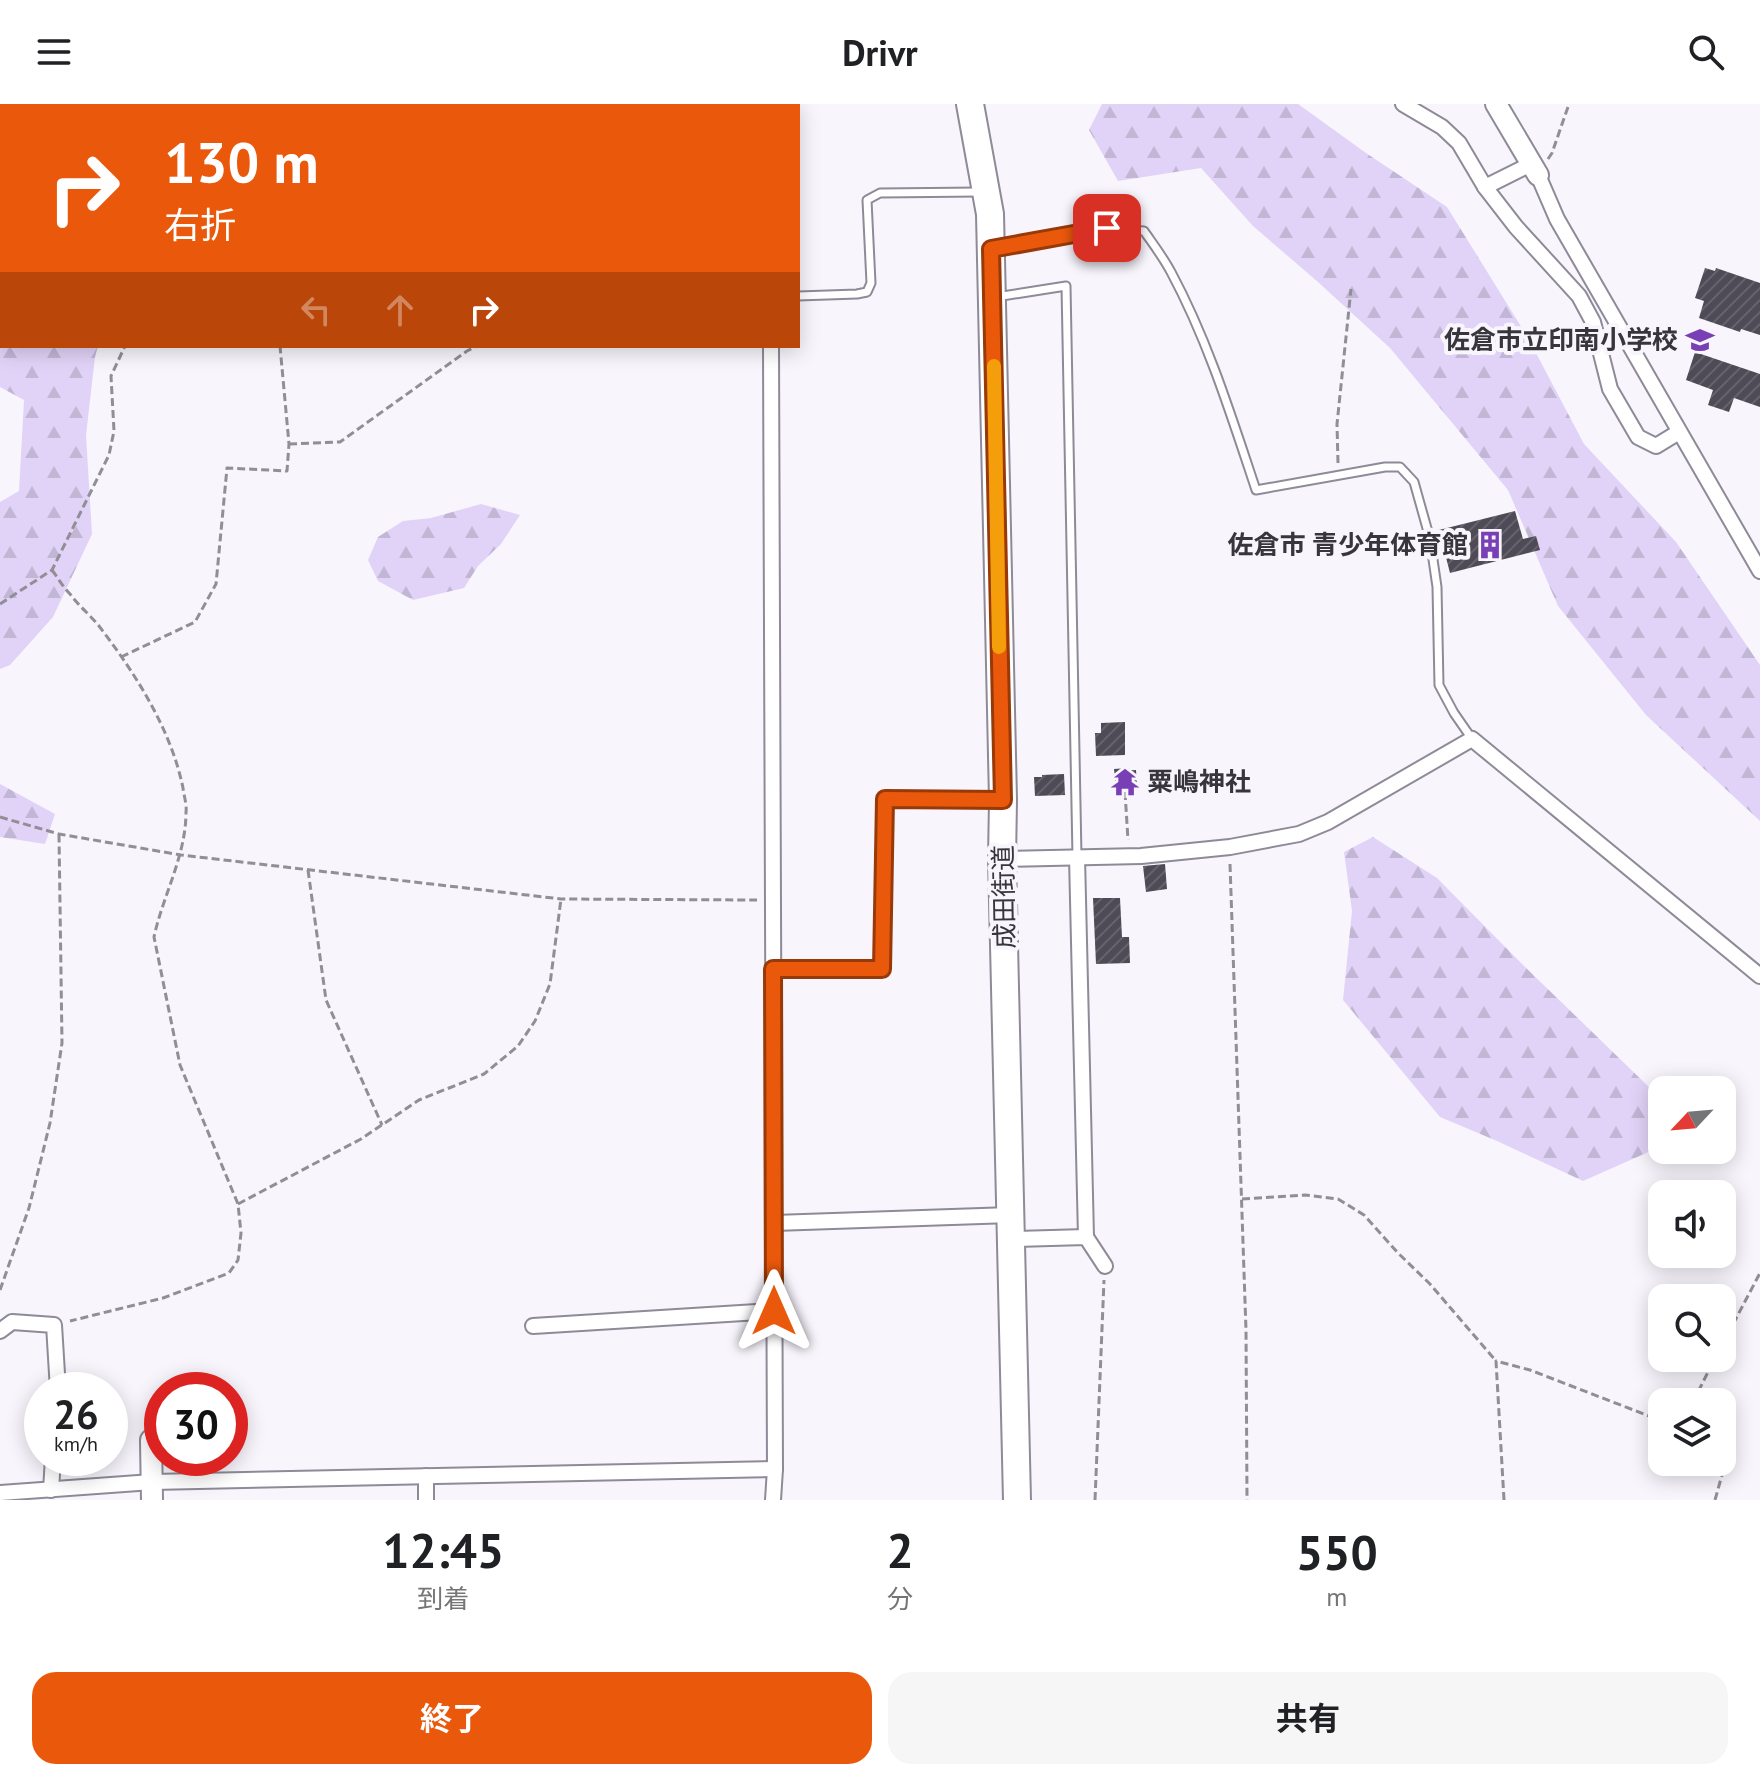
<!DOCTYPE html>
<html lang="ja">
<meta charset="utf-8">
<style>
:root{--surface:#fff;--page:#f6f6f6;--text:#202124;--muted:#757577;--accent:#ea580c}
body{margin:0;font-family:"PT Sans","Noto Sans JP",sans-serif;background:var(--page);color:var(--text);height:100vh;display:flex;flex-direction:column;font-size:30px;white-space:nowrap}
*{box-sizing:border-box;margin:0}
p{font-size:26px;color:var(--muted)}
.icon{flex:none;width:44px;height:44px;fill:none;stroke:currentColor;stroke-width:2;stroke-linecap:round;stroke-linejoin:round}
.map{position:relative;height:1396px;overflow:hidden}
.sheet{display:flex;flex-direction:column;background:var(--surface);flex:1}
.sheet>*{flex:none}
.hud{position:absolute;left:0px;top:0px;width:800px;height:244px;box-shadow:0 4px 20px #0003;background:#ea580c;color:#fff;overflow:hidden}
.needle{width:52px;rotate:244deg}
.fabs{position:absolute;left:1648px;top:972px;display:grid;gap:16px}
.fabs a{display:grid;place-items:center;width:88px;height:88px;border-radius:16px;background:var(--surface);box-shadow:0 4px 20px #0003;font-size:40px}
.speed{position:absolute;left:24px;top:1268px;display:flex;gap:16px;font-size:40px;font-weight:700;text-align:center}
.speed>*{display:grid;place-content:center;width:104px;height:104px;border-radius:50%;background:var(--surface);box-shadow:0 4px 20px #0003;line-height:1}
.speed small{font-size:20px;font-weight:400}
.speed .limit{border:12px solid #d22;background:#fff;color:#111}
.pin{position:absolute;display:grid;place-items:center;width:68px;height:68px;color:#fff;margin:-34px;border-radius:16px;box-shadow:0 4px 12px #0006}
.me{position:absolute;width:88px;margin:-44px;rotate:0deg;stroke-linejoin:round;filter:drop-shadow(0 0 6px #0008)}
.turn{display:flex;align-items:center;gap:28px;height:168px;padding:0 32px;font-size:36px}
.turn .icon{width:104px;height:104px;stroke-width:2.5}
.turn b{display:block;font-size:56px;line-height:68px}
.lanes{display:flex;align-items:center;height:76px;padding:0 32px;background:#0003;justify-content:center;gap:40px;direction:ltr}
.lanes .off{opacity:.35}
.eta{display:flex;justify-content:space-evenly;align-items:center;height:136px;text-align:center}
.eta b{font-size:48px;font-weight:700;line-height:56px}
.action{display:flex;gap:16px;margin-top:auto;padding:16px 32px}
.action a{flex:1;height:92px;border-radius:24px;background:var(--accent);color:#fff;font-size:32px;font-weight:700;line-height:92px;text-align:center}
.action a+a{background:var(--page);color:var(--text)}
header{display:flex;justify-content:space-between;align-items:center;height:104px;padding:0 32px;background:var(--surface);font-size:36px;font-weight:700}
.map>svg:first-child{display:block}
.forest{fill:url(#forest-firs)}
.building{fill:url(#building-hatch)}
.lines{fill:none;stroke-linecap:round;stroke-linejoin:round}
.lane-casing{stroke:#8e8a97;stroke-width:11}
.street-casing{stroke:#8e8a97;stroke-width:18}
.secondary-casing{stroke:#8e8a97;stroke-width:24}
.highway-casing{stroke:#8e8a97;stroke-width:30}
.path{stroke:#918e95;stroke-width:3;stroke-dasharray:8 4;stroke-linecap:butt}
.lane{stroke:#fff;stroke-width:7}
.street{stroke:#fff;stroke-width:14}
.secondary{stroke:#fff;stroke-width:20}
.highway{stroke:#fff;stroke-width:26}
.route-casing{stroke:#983908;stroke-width:20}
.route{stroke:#ea580c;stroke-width:14}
.slow{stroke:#f59e0b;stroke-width:14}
.labels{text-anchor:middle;stroke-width:8;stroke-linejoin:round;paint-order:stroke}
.poi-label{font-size:26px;font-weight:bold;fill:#38363c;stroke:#f8f5fd;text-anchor:end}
.street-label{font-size:26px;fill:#38363c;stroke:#f8f5fd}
</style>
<header><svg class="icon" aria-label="menu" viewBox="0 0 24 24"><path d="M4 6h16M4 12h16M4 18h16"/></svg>Drivr<svg class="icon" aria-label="search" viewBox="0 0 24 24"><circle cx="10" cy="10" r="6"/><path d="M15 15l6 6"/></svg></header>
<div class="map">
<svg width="1760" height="1396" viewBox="0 0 1760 1396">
<defs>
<pattern id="forest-firs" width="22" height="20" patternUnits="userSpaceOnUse" patternTransform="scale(2)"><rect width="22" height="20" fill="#e1d3f7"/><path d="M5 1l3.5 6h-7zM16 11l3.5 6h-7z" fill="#c2b6d5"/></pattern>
<pattern id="building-hatch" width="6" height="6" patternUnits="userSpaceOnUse" patternTransform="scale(2)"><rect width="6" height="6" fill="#4e4a56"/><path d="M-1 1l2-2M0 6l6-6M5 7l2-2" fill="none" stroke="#65626c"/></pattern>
</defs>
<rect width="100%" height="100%" fill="#f8f5fd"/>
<g class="forest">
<polygon points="1102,0 1298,0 1366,49 1447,103 1527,232 1584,340 1676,438 1760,561 1760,717 1646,611 1558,502 1508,386 1390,244 1318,178 1253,122 1201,64 1118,77 1089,26"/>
<polygon points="0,52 2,52 2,242 98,242 95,253 86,331 92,430 53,513 10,561 0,565 0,398 19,387 24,296 0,283"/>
<polygon points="481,400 520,411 501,440 478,462 464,484 413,496 378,477 368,456 378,433 403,417 431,414"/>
<polygon points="0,680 55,710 45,740 0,733"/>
<polygon points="1373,733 1437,774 1521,859 1652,986 1662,999 1662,1042 1583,1077 1497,1037 1440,1013 1343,896 1352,807 1344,748"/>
</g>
<g class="building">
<polygon points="1705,164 1715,167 1716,164 1760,179 1760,231 1741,225 1740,228 1699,214 1704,197 1695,194"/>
<polygon points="1695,248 1760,270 1760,303 1734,294 1729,308 1708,301 1713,286 1686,276"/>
<polygon points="1515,407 1523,435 1536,432 1540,446 1450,469 1439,426"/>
<polygon points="1125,618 1125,651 1096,652 1095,629 1101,629 1101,619"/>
<polygon points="1129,664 1129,666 1136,666 1137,683 1116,683 1114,665"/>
<polygon points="1064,670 1065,691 1035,692 1034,673 1042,673 1042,671"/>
<polygon points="1165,760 1167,785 1146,788 1143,762"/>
<polygon points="1093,794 1120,794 1122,833 1129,833 1130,859 1096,860"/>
</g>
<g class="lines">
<defs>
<g id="lane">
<path d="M997,144L1107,124L1144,127C1153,140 1163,153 1171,168C1208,237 1231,311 1256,386L1385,363H1400L1414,378L1430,435L1437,483L1439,581L1454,609L1472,635"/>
<polyline points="798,192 857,190 867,188 871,179 867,96 880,89 979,88"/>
<polyline points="996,193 1066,182 1077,753"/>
</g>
<g id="street">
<polyline points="1403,0 1442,23 1459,39 1485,83 1516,123 1579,192 1593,218 1610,285 1638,333 1656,342 1679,328"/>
<polyline points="1538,71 1557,115 1760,467"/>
<polyline points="1485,83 1531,60"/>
<polyline points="771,242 775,1365 773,1396"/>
<polyline points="1077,753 1086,1133"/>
<polyline points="1002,755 1141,752 1230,743 1299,730 1328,718 1472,635 1760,872"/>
<polyline points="773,865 882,865 885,695 1003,696"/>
<polyline points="774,1119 1011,1111"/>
<polyline points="1012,1135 1086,1133 1105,1162"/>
<polyline points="533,1222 774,1207"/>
<polyline points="0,1227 12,1218 54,1221 58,1286"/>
<polyline points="426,1372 426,1396"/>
<polyline points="51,1386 53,1354"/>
<polyline points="0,1389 152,1378 775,1365"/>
</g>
<g id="secondary">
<polyline points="1496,0 1538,71"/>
<polyline points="151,1336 152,1396"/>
</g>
<polyline id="highway" points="970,0 990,110 1003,696 1002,755 1017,1396"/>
</defs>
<use href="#lane" class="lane-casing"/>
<use href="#street" class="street-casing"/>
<use href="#secondary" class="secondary-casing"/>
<use href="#highway" class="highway-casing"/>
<g class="path">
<polyline points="227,0 228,2"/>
<polyline points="371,2 371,0"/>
<polyline points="721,2 721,0"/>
<polyline points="1548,55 1552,49 1569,0"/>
<polyline points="289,340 340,338 467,247 477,242"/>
<polyline points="1338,359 1337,320 1351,185"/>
<path d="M52,466C58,474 63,483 70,490C79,502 90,511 99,522C135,569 171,625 183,684C184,692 187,701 186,708C186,752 163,791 154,833L180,961L238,1100L241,1129L238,1156L229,1169L163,1194L70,1217"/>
<polyline points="0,500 52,466 109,351 114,327 111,272 125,242"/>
<polyline points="121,553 195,518 216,480 227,364 287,367 289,340 280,242"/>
<polyline points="1125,688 1128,736"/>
<polyline points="0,713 59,730 181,751 561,795 757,796"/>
<polyline points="1230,760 1246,1226 1247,1396"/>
<polyline points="308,766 326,896 382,1021"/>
<polyline points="1242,1095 1305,1091 1338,1095 1364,1111 1398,1149 1430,1180 1496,1257"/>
<polyline points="238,1100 361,1035 419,996 484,970 518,942 535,917 550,880 561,795"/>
<polyline points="0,1186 29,1104 50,1019 62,939 59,731"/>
<polyline points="1722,1241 1760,1169"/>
<polyline points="1693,1298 1715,1254"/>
<polyline points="1095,1396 1104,1176"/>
<polyline points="1504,1396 1496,1257 1530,1266 1662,1317"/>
<polyline points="1715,1396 1729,1346 1722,1343"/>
</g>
<use href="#lane" class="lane"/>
<use href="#street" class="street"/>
<use href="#secondary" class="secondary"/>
<use href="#highway" class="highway"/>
</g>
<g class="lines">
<defs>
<polyline id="route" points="774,1207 773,865 882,865 885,695 1003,696 991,145 1107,124"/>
</defs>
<use href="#route" class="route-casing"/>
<use href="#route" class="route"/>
<polyline class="slow" points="994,262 999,543"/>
</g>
<defs>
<symbol id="school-bare" viewBox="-9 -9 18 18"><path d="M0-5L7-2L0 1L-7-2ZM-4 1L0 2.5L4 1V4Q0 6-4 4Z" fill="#7940b6" stroke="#f8f5fd" stroke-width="2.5" paint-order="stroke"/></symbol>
<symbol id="building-bare" viewBox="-9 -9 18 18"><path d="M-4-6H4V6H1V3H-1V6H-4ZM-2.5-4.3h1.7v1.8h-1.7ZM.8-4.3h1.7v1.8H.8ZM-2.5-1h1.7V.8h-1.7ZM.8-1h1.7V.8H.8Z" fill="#7940b6" stroke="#f8f5fd" stroke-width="2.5" paint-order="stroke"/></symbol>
<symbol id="temple-bare" viewBox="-9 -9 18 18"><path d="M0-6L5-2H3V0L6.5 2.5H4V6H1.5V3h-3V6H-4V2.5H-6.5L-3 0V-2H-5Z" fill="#7940b6" stroke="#f8f5fd" stroke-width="2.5" paint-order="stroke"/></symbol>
</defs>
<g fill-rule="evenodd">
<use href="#school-bare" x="1680" y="216" width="40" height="40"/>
<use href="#building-bare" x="1470" y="421" width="40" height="40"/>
<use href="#temple-bare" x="1105" y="658" width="40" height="40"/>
</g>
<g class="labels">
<g class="poi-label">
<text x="1678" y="245">佐倉市立印南小学校</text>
<text x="1468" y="450">佐倉市 青少年体育館</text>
<text x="1147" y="687" text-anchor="start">粟嶋神社</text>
</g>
<g class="street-label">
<text transform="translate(1004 793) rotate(-91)" y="9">成田街道</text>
</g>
</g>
</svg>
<div class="fabs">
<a><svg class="needle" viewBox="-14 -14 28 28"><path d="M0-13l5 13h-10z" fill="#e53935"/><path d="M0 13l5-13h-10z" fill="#757577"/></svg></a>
<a><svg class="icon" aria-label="sound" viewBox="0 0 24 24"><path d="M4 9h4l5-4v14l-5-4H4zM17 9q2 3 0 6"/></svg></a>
<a><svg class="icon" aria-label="search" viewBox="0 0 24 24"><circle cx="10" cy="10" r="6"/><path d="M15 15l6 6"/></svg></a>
<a><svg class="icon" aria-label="layers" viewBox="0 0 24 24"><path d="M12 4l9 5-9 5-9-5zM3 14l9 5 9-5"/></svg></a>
</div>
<div class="speed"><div>26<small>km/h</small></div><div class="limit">30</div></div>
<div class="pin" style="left:1107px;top:124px;background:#d93025"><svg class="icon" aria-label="arrive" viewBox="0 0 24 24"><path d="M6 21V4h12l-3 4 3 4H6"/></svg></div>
<svg class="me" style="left:774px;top:1207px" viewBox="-20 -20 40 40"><path d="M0-17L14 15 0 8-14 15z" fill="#ea580c" stroke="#fff" stroke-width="4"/></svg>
<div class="hud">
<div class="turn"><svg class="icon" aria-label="right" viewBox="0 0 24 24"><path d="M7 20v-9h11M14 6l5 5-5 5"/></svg><div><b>130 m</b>右折</div></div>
<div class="lanes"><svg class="icon off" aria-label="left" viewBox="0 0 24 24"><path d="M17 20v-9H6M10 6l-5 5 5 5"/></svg><svg class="icon off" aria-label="ahead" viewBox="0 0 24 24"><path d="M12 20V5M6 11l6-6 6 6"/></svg><svg class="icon" aria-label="right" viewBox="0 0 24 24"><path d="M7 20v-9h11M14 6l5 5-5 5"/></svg></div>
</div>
</div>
<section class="sheet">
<div class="eta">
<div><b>12:45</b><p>到着</p></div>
<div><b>2</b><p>分</p></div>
<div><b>550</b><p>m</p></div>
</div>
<div class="action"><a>終了</a><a>共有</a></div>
</section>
